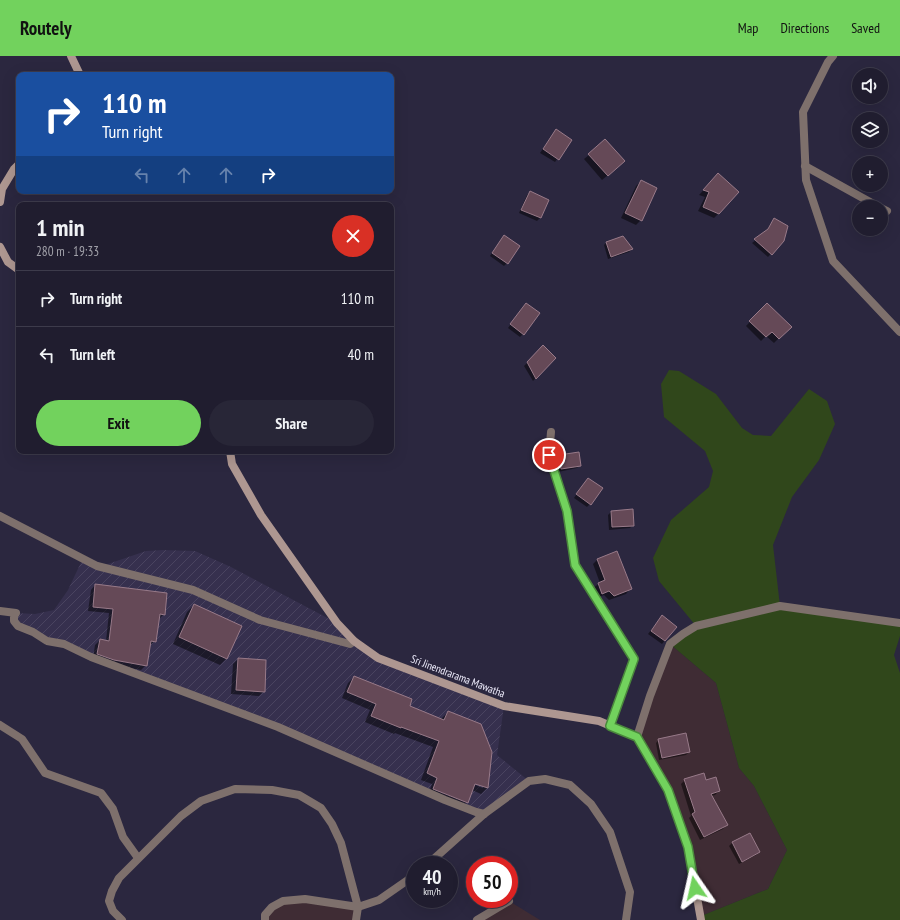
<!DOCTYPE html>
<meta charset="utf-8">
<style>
:root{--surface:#201d2f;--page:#282637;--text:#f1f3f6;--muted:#a2a2aa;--line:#3d3b4b;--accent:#72d25d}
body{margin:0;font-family:"PT Sans Narrow",sans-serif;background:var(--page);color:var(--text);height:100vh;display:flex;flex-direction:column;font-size:15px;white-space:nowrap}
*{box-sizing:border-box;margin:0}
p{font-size:13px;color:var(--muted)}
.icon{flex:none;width:22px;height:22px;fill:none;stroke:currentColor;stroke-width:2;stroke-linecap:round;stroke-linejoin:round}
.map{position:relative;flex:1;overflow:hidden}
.side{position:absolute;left:16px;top:146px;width:378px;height:252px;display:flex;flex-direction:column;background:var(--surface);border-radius:8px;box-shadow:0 4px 16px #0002,0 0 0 1px var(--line)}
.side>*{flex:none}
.top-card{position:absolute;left:16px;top:16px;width:378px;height:122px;border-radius:8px;box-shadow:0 4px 16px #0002,0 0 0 1px var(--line);background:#1a4fa0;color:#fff;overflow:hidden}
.tools{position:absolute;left:852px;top:12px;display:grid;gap:8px}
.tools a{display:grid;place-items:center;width:36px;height:36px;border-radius:50%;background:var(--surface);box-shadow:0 4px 16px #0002,0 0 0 1px var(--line);font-size:20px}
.speed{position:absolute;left:406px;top:800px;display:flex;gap:8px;font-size:20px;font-weight:700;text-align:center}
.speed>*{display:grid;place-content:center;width:52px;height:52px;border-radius:50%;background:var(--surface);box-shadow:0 4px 16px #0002,0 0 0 1px var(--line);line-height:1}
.speed small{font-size:10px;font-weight:400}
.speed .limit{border:6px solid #d22;background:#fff;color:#111}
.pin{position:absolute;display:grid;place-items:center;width:34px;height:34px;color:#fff;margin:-17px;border:2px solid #fff;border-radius:50%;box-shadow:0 1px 4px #0007}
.me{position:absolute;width:44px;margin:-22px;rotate:349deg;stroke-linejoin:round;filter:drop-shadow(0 0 3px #0008)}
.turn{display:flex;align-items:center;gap:14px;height:84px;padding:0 20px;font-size:18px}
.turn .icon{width:52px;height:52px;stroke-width:2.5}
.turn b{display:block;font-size:28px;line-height:34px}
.lanes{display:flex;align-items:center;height:38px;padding:0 20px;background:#0003;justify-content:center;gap:20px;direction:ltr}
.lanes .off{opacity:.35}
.round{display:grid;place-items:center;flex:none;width:42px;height:42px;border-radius:21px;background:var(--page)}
.head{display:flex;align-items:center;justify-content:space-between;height:68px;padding:0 20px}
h1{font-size:24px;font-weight:600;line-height:30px}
.primary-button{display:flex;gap:8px;margin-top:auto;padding:8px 20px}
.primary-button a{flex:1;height:46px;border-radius:24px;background:var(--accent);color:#111;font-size:16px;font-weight:600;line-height:46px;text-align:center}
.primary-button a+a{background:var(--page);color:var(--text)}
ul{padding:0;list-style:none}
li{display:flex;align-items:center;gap:12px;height:56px;padding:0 20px;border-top:1px solid var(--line)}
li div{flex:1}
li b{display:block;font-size:15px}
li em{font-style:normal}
header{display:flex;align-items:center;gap:24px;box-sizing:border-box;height:56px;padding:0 20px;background:var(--accent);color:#111}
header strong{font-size:19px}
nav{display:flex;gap:22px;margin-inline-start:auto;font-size:14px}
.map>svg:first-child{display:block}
.commercial{fill:#3f2c34}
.industrial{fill:url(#industrial-furrows)}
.grass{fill:#30471b}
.shadow{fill:#0007;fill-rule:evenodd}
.building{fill:#654957;stroke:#987a89}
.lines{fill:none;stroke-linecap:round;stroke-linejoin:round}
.minor{stroke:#7e706c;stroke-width:8}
.secondary{stroke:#ae9791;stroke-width:8}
.route-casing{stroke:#4a883c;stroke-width:10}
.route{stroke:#72d25d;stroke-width:7}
.labels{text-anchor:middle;stroke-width:3;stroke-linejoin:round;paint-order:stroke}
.street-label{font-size:11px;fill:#eeecfc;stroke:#2b273f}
</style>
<header>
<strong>Routely</strong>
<nav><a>Map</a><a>Directions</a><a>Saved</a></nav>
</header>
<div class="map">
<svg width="900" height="864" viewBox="0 0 900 864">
<defs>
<pattern id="industrial-furrows" width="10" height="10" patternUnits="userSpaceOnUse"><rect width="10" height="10" fill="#36304e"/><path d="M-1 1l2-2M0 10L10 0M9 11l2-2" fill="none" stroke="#4a4460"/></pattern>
</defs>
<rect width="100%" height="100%" fill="#2b273f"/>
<g class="commercial">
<polygon points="670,588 716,627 739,712 754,730 787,794 768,833 701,860 688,791 668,734 637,681"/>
<polygon points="305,843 358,851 356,864 265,864 272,851"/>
<polygon points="509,845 540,864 477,864"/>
</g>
<polygon class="industrial" points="163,494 195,495 231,511 337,567 378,602 504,650 497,699 529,725 484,758 278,671 18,570 16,557 35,558 54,554 68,534 84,500 105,509 146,495"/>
<polygon class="grass" points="669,314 679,315 716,338 742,372 753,379 771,380 809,333 827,345 835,368 819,404 792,441 773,489 780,550 900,567 900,580 894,599 900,617 900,864 701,864 701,860 768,833 787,794 754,730 739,712 716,627 670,588 696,570 659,525 653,502 671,464 709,431 713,415 705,395 664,361 661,328"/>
<g class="shadow">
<polygon points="553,78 571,84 555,106 540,97"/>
<polygon points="589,99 619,110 602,124 584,103"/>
<polygon points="713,124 719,157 714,162 698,155 705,141 699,139"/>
<polygon points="641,125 641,164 636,169 621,162 636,130"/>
<polygon points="530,136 548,144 540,162 537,165 519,157 527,139"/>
<polygon points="774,164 783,184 768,201 752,187 766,176 771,167"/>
<polygon points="504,180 507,207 504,210 490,200"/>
<polygon points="607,186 632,193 629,196 608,203 604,189"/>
<polygon points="767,248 790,271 774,287 766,280 761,285 746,270"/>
<polygon points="523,251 523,278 520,281 508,272"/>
<polygon points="543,291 555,302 533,325 524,310"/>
<polygon points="559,400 580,409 577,412 558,416 556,403"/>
<polygon points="585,426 590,448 587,451 574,442"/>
<polygon points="611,456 633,469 630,472 609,474 608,459"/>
<polygon points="598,503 630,533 626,538 609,544 604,539 597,542 593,532 600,527 593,508"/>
<polygon points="95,529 164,558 159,563 155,585 149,590 146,609 141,614 109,608 93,602 95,589 100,584 106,585 109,557 88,555 91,534"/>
<polygon points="194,549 226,603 220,609 173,588 187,556"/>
<polygon points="659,564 676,571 662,588 648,578"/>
<polygon points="238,603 264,635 259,640 231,638 233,608"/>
<path d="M354,621L408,651L441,663L448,656L491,696L487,732L481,738L472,734L467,746L461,752L428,739L432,728L421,724L433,691L395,677L394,678L365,666L370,654L342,642L348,627ZM470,727L483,730V732Z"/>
<polygon points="659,684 689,696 686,699 659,704 656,687"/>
<polygon points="685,724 706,725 719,735 715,739 711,740 726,769 723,773 700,784 689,762 691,760 681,728"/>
<polygon points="749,778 759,796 756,799 739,808 729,790 732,787"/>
</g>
<g class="building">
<polygon points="556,73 572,84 559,104 543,93"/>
<polygon points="605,83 625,105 608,120 588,98"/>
<polygon points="718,117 739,136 719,158 703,151 709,136 703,134"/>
<polygon points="641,124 657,132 642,165 625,157"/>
<polygon points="530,135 549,144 541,162 521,154"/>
<polygon points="774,162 788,170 784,185 772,199 754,183 768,173"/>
<polygon points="504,179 520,190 508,208 492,197"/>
<polygon points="623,180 633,193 611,201 606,186"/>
<polygon points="526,247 540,257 524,279 510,268"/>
<polygon points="767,247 792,271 779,283 772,276 766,281 749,265"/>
<polygon points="543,289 556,302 536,323 527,306"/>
<polygon points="579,396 581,410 561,413 559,399"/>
<polygon points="588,422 603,432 591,449 576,438"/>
<polygon points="633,453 634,470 612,471 611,455"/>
<polygon points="617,495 632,533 614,540 609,535 602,538 598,527 605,524 597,503"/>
<polygon points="95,528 167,537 165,559 160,558 156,586 151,585 147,610 114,604 97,598 100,583 109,585 113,553 93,551"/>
<polygon points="194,548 242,570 227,603 179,581"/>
<polygon points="662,559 677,571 665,585 651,575"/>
<polygon points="238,602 266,604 265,636 236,634"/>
<polygon points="354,620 412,643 410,650 444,664 448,655 481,668 492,696 488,732 475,728 468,747 433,733 437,722 427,717 439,685 401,671 401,672 371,660 376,648 347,636"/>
<polygon points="686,677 690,696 662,702 658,683"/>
<polygon points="704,717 706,724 716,721 720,735 711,738 728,769 704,781 692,758 695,756 684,723"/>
<polygon points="750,777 760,796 742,806 732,786"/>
</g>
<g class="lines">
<g class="minor">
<polyline points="833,0 828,6 803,56 806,124 833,205 900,276"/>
<polyline points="805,110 879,151"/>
<polyline points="881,152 887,155"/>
<polyline points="551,376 549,399 567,455 575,509 634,603 610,670"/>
<polyline points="0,460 97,510 193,534 260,564 350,588 354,585"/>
<polyline points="0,555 16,557 14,560 14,565 18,570 33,576 47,585 64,588 91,601 278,671 445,744 476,756 484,758"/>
<polyline points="0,669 22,683 45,717 101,737 113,753 123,781 138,802"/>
<polyline points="637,681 650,640 670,588 683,578 696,570 780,550 900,567"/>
<polyline points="427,809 484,758 529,725 545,723 570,729 591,748 610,776 630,836 626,864"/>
<polyline points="122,864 113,855 109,845 112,835 119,822 181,760 201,745 235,733 272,734 299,739 321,752 332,768 341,787 358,851 379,844 415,819"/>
<polyline points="265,864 265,859 272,851 283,845 305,843 358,851 356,864"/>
<polyline points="477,864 509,845"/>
</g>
<g class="secondary">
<polyline points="71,0 80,19"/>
<polyline points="0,146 2,133 14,113 19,108"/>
<polyline points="0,191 8,206 19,214"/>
<polyline points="230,395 232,408 261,459 337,567 354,585 378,602 504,650 599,665 637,681 668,734 688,791 701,864"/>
</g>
</g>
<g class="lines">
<defs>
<polyline id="route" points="549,399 567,455 575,509 634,603 610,670 637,681 668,734 688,791 695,832"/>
</defs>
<use href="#route" class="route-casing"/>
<use href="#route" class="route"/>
</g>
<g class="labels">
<g class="street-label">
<text transform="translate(458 620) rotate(21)" y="4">Sri Jinendrarama Mawatha</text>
</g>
</g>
</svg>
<div class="tools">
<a><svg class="icon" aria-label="sound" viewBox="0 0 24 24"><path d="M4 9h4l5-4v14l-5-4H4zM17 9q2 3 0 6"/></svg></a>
<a><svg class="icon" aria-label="layers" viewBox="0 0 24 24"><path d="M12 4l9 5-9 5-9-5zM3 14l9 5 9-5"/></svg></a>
<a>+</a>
<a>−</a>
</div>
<div class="speed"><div>40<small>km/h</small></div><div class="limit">50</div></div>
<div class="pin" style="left:549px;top:399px;background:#d93025"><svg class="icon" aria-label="arrive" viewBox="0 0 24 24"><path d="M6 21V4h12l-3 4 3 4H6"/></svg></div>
<svg class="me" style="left:695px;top:832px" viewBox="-20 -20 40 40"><path d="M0-17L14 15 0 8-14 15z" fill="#72d25d" stroke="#fff" stroke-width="4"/></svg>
<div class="top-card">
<div class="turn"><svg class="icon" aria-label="right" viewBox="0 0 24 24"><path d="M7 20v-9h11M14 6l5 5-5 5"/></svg><div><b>110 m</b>Turn right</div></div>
<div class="lanes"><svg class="icon off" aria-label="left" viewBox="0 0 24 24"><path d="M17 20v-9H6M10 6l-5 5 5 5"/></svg><svg class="icon off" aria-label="ahead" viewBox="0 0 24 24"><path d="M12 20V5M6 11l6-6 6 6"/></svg><svg class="icon off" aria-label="ahead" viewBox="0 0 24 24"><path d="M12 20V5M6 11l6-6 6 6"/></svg><svg class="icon" aria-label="right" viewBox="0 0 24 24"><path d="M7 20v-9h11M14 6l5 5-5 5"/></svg></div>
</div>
<section class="side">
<div class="head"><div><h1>1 min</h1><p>280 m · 19:33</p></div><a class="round" style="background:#d93025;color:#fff"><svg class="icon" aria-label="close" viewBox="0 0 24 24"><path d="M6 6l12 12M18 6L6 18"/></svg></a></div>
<ul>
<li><svg class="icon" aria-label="right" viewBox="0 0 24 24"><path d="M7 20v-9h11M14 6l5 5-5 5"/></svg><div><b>Turn right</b></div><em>110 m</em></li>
<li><svg class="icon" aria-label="left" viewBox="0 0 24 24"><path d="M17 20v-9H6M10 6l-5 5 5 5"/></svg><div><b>Turn left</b></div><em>40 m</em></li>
</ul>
<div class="primary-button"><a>Exit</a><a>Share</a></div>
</section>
</div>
